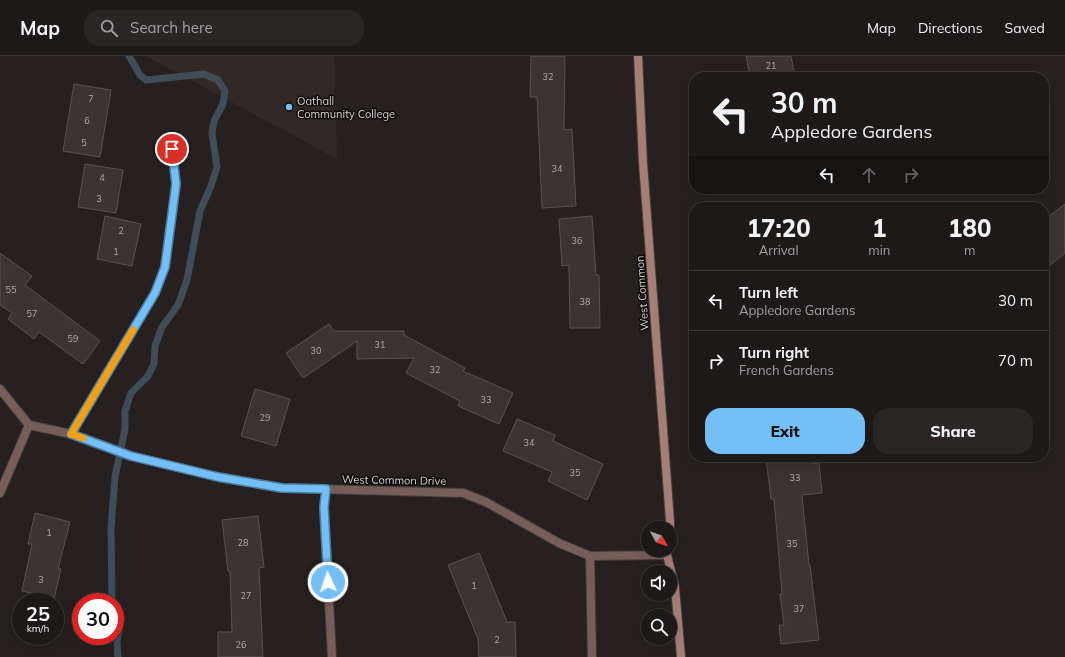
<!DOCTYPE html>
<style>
:root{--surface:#1c1918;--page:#292625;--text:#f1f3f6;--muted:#a0a0a2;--line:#3a3837;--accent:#74c0f6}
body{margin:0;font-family:Mulish,sans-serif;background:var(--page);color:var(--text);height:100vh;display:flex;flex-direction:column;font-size:15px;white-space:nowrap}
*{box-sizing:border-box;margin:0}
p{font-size:13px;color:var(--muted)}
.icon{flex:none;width:22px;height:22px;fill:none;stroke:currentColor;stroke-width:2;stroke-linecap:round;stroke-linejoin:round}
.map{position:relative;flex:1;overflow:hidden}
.sheet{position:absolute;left:689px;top:146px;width:360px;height:260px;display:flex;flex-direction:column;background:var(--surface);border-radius:16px;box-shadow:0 4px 16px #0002,0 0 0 1px var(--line)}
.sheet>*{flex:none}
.top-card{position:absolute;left:689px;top:16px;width:360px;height:122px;border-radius:16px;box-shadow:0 4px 16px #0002,0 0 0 1px var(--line);background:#1c1918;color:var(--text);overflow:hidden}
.needle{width:26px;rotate:130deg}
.buttons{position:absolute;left:641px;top:465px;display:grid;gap:8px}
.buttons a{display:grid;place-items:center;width:36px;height:36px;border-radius:50%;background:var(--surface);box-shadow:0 4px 16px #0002,0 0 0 1px var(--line);font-size:20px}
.speed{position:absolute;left:12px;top:537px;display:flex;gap:8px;font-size:20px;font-weight:700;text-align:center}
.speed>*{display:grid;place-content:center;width:52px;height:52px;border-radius:50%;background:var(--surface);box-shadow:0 4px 16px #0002,0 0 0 1px var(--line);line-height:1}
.speed small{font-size:10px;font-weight:400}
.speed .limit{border:6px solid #d22;background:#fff;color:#111}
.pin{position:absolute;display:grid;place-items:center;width:34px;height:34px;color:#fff;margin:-17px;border:2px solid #fff;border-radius:50%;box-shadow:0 1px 4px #0007}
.me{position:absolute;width:44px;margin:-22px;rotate:357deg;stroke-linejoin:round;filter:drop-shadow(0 0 3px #0008)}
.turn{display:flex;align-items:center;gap:14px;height:84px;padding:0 16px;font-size:18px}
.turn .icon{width:52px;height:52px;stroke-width:2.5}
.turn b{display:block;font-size:28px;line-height:34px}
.lanes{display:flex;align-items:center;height:38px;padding:0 16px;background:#0003;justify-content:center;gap:20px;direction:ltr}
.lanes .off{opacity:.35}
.eta{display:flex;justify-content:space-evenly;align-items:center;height:68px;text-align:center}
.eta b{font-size:24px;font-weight:800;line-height:28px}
.button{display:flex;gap:8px;margin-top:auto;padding:8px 16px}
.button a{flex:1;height:46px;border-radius:16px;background:var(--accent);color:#111;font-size:16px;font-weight:800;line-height:46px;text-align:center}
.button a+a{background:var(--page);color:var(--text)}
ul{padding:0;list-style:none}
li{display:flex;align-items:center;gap:12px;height:60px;padding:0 16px;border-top:1px solid var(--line)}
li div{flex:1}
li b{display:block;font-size:15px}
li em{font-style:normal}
header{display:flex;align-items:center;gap:24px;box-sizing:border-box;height:56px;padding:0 20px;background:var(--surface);border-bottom:1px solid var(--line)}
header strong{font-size:19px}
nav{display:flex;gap:22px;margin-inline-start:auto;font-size:14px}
.search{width:280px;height:36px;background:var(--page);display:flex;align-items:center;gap:10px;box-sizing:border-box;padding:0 14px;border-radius:16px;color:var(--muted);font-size:15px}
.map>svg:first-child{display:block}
.built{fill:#342826}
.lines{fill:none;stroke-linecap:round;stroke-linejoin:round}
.stream{stroke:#404c57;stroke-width:7}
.building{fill:#3a3432;stroke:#595251}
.street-casing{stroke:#423d3c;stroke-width:10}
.secondary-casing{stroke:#423d3c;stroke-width:10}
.street{stroke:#765d58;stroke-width:8}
.secondary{stroke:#a67e76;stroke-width:8}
.route-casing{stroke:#4b7da0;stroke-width:10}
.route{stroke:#74c0f6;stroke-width:7}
.slow{stroke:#f59e0b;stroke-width:7}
.poi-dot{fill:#74c0f6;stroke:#0d0b0a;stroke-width:1.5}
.labels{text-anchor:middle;stroke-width:3;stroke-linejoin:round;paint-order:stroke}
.number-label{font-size:9px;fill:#afaaa9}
.poi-label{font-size:11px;fill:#d6d2d1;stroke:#0d0b0a;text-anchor:start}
.street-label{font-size:11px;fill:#d6d2d1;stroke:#0d0b0a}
</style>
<header>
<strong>Map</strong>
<div class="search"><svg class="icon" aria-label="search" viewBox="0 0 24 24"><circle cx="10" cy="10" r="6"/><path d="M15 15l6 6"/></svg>Search here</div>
<nav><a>Map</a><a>Directions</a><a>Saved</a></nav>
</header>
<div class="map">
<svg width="1065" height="601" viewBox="0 0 1065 601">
<rect width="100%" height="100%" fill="#262120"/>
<polygon class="built" points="146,0 334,0 337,103"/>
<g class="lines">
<g class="stream">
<polyline points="112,546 111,472 115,421 125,373 125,355 131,337 148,320 154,308 155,290 162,271 178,249 187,224 200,155 211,130 217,111 212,77 214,65 223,48 225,35 218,24 204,18 146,24 140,19 129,0"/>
<polyline points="115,562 119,574 117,585 118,601"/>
</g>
</g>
<g class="building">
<polygon points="531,0 565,0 564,74 572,73 576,150 542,152 537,41 530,41"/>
<polygon points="746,0 791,0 795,21 750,21"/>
<polygon points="74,28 111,34 100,101 63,95"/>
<polygon points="85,108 123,114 116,157 78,151"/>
<polygon points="1065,148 1065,197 1044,214 1044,164"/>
<polygon points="105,160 141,168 132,210 97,203"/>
<polygon points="592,160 596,219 599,219 600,272 570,272 569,209 562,210 559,163"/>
<polygon points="0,197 32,220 25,229 100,285 83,308 39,276 34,283 8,263 12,257 0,249"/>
<polygon points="329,268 334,275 404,275 404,279 465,312 463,315 513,337 499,368 458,350 460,345 406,317 414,302 357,303 357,285 303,322 286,297"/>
<polygon points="255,333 290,343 276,390 241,380"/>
<polygon points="517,363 555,379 553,385 603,408 587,444 548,425 552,416 503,395"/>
<polygon points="766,401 811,401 811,407 819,407 822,437 802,439 809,509 810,509 819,584 781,588 779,569 784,569 780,538 782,538 774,443 771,443"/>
<polygon points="35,457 70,466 58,513 61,513 54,543 22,535 32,488 28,488"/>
<polygon points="258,460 264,511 259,512 263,601 218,601 218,576 232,576 230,515 228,515 222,464"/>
<polygon points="479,497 507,566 515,566 516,601 479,601 478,583 448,509"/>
</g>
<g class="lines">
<defs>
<g id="street">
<polyline points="0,333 29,369 71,378 131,400 218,421 282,432 463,437 486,446 559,487 590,500 667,499"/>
<polyline points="71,378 155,237 165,211 176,128 172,93"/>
<polyline points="326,433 324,451 332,601"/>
<polyline points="0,437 29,369"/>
<polyline points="590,500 592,601"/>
</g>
<g id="secondary">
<polyline points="638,0 643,107 670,465 670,472"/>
<polyline points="667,494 667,499 675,531 681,601"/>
</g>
</defs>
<use href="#street" class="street-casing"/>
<use href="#secondary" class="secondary-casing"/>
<use href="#street" class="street"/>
<use href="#secondary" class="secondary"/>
</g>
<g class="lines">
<defs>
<polyline id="route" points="172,93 176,128 165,211 155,237 71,378 131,400 218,421 282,432 326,433 324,451 328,526"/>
</defs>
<use href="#route" class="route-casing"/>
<use href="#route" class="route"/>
<polyline class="slow" points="83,382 71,378 133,274"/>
</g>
<circle class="poi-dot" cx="289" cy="51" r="4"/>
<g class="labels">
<g class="number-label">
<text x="771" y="13">21</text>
<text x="548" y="24">32</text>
<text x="91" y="46">7</text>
<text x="87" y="68">6</text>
<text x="84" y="90">5</text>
<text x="557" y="116">34</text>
<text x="102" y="125">4</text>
<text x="99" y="146">3</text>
<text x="121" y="178">2</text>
<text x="577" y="188">36</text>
<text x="116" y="199">1</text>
<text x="11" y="237">55</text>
<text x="585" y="249">38</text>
<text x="32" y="261">57</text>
<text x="73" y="286">59</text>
<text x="380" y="292">31</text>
<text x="316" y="298">30</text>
<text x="435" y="317">32</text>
<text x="486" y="347">33</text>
<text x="265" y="365">29</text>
<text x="529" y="390">34</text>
<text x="575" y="420">35</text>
<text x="795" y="425">33</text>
<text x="49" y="480">1</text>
<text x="243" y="490">28</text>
<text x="792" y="491">35</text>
<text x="41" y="527">3</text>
<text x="474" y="533">1</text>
<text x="246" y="543">27</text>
<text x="799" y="556">37</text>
<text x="497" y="587">2</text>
<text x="241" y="592">26</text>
</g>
<g class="poi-label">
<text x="297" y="49">Oathall<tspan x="297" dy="13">Community College</tspan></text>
</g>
<g class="street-label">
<text transform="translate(642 237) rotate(-94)" y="4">West Common</text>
<text transform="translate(394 424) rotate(1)" y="4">West Common Drive</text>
</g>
</g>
</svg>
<div class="buttons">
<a><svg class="needle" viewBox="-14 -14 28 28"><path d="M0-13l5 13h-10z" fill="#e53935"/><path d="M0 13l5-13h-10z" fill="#a0a0a2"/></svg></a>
<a><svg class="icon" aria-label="sound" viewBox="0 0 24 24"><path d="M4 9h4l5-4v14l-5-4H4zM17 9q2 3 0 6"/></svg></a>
<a><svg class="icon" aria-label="search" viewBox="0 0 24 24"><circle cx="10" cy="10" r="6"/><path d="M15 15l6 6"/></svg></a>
</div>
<div class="speed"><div>25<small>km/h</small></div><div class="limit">30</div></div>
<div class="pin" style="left:172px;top:93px;background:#d93025"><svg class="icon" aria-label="arrive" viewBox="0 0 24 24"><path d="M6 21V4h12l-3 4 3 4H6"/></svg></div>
<svg class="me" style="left:328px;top:526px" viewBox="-20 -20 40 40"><circle r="17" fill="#74c0f6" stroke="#fff" stroke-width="3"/><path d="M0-11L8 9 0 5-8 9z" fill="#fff"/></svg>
<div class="top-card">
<div class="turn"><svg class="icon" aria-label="left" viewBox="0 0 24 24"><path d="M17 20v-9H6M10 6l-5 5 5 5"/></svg><div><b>30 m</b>Appledore Gardens</div></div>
<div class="lanes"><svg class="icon" aria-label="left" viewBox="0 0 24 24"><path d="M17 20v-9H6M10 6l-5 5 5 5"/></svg><svg class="icon off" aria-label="ahead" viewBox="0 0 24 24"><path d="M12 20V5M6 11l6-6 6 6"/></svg><svg class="icon off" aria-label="right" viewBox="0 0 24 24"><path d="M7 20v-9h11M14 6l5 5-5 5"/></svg></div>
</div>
<section class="sheet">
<div class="eta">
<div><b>17:20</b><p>Arrival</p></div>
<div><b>1</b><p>min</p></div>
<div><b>180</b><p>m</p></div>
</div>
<ul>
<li><svg class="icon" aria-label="left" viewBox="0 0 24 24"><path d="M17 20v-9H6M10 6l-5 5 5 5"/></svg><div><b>Turn left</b><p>Appledore Gardens</p></div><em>30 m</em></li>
<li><svg class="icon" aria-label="right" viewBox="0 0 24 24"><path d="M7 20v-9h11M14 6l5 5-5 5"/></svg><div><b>Turn right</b><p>French Gardens</p></div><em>70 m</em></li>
</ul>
<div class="button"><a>Exit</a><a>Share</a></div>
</section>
</div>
